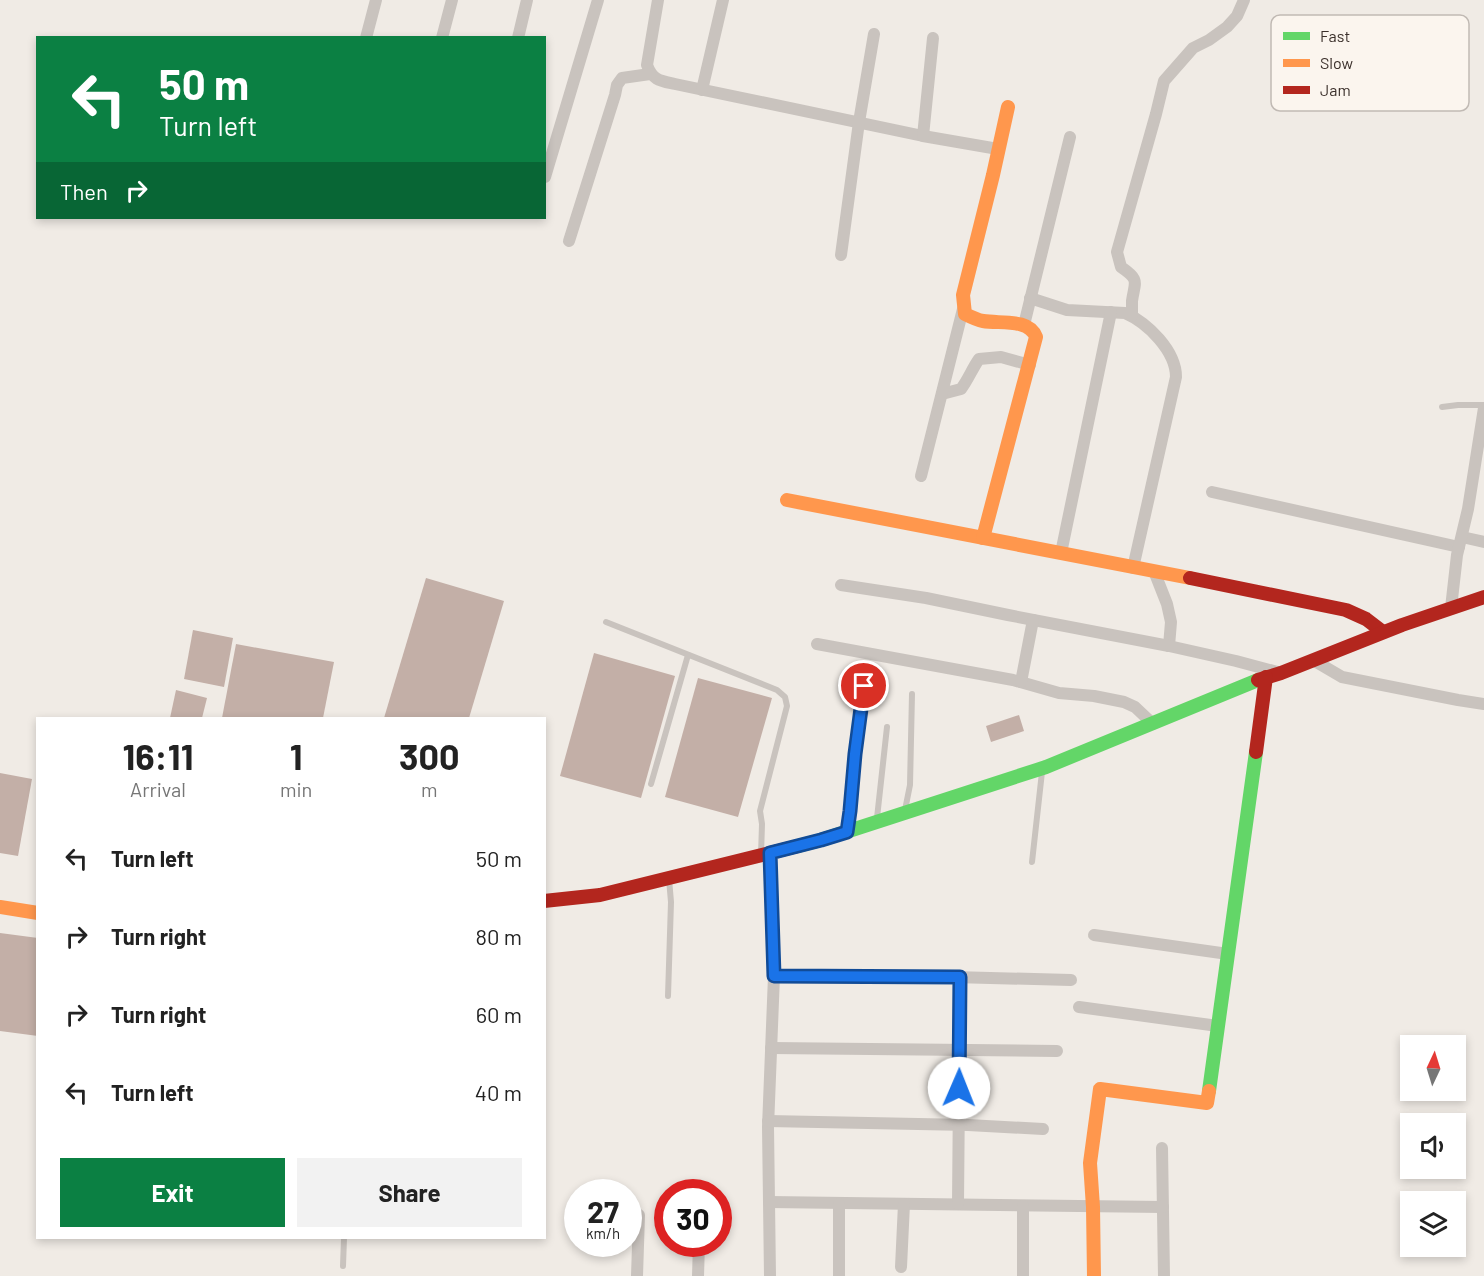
<!DOCTYPE html>
<style>
:root{--surface:#fff;--page:#f2f2f2;--text:#222;--muted:#767676;--accent:#0b8043}
body{margin:0;font-family:Barlow,sans-serif;background:var(--page);color:var(--text);height:100vh;display:flex;flex-direction:column;font-size:22px;white-space:nowrap}
*{box-sizing:border-box;margin:0}
p{font-size:20px;color:var(--muted)}
.icon{flex:none;width:33px;height:33px;fill:none;stroke:currentColor;stroke-width:2;stroke-linecap:round;stroke-linejoin:round}
.map{position:relative;flex:1;overflow:hidden}
.sheet{position:absolute;left:36px;top:717px;width:510px;height:522px;display:flex;flex-direction:column;background:var(--surface);border-radius:0px;box-shadow:0 3px 9px #0003}
.sheet>*{flex:none}
.guide{position:absolute;left:36px;top:36px;width:510px;height:183px;border-radius:0px;box-shadow:0 3px 9px #0003;background:#0b8043;color:#fff;overflow:hidden}
.needle{width:39px;rotate:4deg}
.controls{position:absolute;left:1400px;top:1035px;display:grid;gap:12px}
.controls a{display:grid;place-items:center;width:66px;height:66px;border-radius:0px;background:var(--surface);box-shadow:0 3px 9px #0003;font-size:30px}
.speed{position:absolute;left:564px;top:1179px;display:flex;gap:12px;font-size:30px;font-weight:700;text-align:center}
.speed>*{display:grid;place-content:center;width:78px;height:78px;border-radius:50%;background:var(--surface);box-shadow:0 3px 9px #0003;line-height:1}
.speed small{font-size:15px;font-weight:400}
.speed .limit{border:9px solid #d22;background:#fff;color:#111}
.pin{position:absolute;display:grid;place-items:center;width:51px;height:51px;color:#fff;margin:-26px;border:3px solid #fff;border-radius:50%;box-shadow:0 2px 6px #0007}
.me{position:absolute;width:66px;margin:-33px;rotate:1deg;stroke-linejoin:round;filter:drop-shadow(0 0 4px #0008)}
.turn{display:flex;align-items:center;gap:21px;height:126px;padding:0 24px;font-size:27px}
.turn .icon{width:78px;height:78px;stroke-width:2.5}
.turn b{display:block;font-size:42px;line-height:51px}
.then{display:flex;align-items:center;height:57px;padding:0 24px;background:#0003;gap:12px;font-size:22px}
.eta{display:flex;justify-content:space-evenly;align-items:center;height:102px;text-align:center}
.eta b{font-size:36px;font-weight:700;line-height:42px}
.button{display:flex;gap:12px;margin-top:auto;padding:12px 24px}
.button a{flex:1;height:69px;border-radius:0px;background:var(--accent);color:#fff;font-size:24px;font-weight:700;line-height:69px;text-align:center}
.button a+a{background:var(--page);color:var(--text)}
ul{padding:0;list-style:none}
li{display:flex;align-items:center;gap:18px;height:78px;padding:0 24px}
li div{flex:1}
li b{display:block;font-size:22px}
li em{font-style:normal}
.map>svg:first-child{display:block}
.building{fill:#c3afa7}
.lines{fill:none;stroke-linecap:round;stroke-linejoin:round}
.lane{stroke:#c9c3be;stroke-width:6}
.street{stroke:#c9c3be;stroke-width:12}
.fast{stroke:#63d668;stroke-width:14}
.slow{stroke:#ff974d;stroke-width:14}
.jam{stroke:#b3261e;stroke-width:14}
.route-casing{stroke:#114b97;stroke-width:15}
.route{stroke:#1a73e8;stroke-width:10}
.key{fill:#fbf5ee;stroke:#c1bab4;stroke-width:1.5}
.key-label{font-size:16px;fill:#3b302b}
</style>
<div class="map">
<svg width="1484" height="1276" viewBox="0 0 1484 1276">
<rect width="100%" height="100%" fill="#f0ebe5"/>
<g class="building">
<polygon points="426,578 504,601 469,718 384,718"/>
<polygon points="193,630 233,638 224,687 184,679"/>
<polygon points="236,644 334,662 323,718 222,718"/>
<polygon points="594,653 675,676 641,798 560,776"/>
<polygon points="698,678 772,698 738,817 665,797"/>
<polygon points="176,690 207,698 202,718 170,718"/>
<polygon points="1019,715 1024,731 991,742 986,726"/>
<polygon points="0,773 32,779 18,856 0,853"/>
<polygon points="0,933 38,938 38,1036 0,1031"/>
</g>
<g class="lines">
<g class="lane">
<polyline points="1442,407 1458,405 1484,405"/>
<polyline points="606,622 777,690 785,697 787,706 760,811 762,824 761,855"/>
<polyline points="651,784 688,655"/>
<polyline points="905,810 910,785 912,694"/>
<polyline points="877,818 887,727"/>
<polyline points="848,828 855,754 864,686"/>
<polyline points="1032,862 1042,772"/>
<polyline points="668,996 671,902 669,879"/>
<polyline points="343,1266 344,1238"/>
</g>
<g class="street">
<path d="M658,0L647,65C653,81 661,81 675,84L923,136L998,149"/>
<polyline points="366,38 376,0"/>
<polyline points="442,38 452,0"/>
<polyline points="518,38 527,0"/>
<polyline points="702,90 723,0"/>
<polyline points="923,136 933,38"/>
<polyline points="545,177 598,0"/>
<polyline points="569,241 615,95 617,85 622,78 650,74"/>
<polyline points="841,255 859,122 874,34"/>
<path d="M1030,298L1067,310L1125,313C1148,323 1176,351 1176,377L1133,568"/>
<path d="M1132,316C1132,311 1132,306 1132,301C1135,281 1140,280 1121,267L1117,252L1156,114L1164,81L1193,48L1209,40L1227,27L1237,16L1244,0"/>
<polyline points="1024,325 1070,137"/>
<path d="M942,394L961,389C968,380 972,369 979,359L1001,357L1030,365"/>
<polyline points="921,476 963,309"/>
<polyline points="1212,492 1459,547"/>
<polyline points="1462,537 1484,542"/>
<polyline points="1061,553 1111,312"/>
<polyline points="1154,571 1167,604 1171,622 1169,646"/>
<polyline points="841,585 926,598 1008,615 1169,646 1236,661 1281,673"/>
<polyline points="1451,608 1457,555 1468,509 1484,408"/>
<polyline points="817,644 1013,680 1059,693 1094,696 1124,702 1135,707 1153,724"/>
<polyline points="1313,660 1342,677 1458,700 1484,704"/>
<polyline points="1021,682 1033,620"/>
<polyline points="770,853 774,976 768,1127 770,1276"/>
<polyline points="1094,935 1228,954"/>
<polyline points="774,976 916,976 1071,980"/>
<polyline points="1079,1007 1218,1026"/>
<polyline points="771,1048 1057,1051"/>
<polyline points="768,1121 968,1125 1043,1129"/>
<polyline points="1162,1148 1164,1276"/>
<polyline points="769,1202 1163,1207"/>
<polyline points="958,1204 960,977"/>
<polyline points="1023,1206 1023,1276"/>
<polyline points="901,1267 904,1204"/>
<polyline points="637,1276 639,1215"/>
<polyline points="698,1276 699,1244"/>
<polyline points="839,1276 839,1204"/>
</g>
<g class="fast">
<polyline points="798,846 821,840 1046,767 1258,680"/>
<polyline points="1209,1091 1256,752"/>
</g>
<g class="slow">
<polyline points="787,500 1190,578"/>
<path d="M983,538L1036,337C1029,318 1000,324 983,321C977,320 971,317 965,314L963,295L993,175L1008,107"/>
<polyline points="0,907 38,913"/>
<polyline points="1094,1276 1093,1207 1090,1163 1100,1089 1207,1103 1209,1091"/>
</g>
<g class="jam">
<polyline points="1190,578 1346,610 1366,619 1383,632"/>
<polyline points="1258,680 1281,673 1402,625 1484,597"/>
<polyline points="1256,752 1266,677"/>
<polyline points="544,901 600,895 798,846"/>
</g>
</g>
<g class="lines">
<defs>
<polyline id="route" points="864,686 855,754 850,811 847,832 821,840 770,853 774,976 960,977 959,1088"/>
</defs>
<use href="#route" class="route-casing"/>
<use href="#route" class="route"/>
</g>
<rect x="1271" y="15" width="198" height="96" rx="9" class="key"/>
<rect x="1283" y="32" width="27" height="8" fill="#63d668"/>
<rect x="1283" y="59" width="27" height="8" fill="#ff974d"/>
<rect x="1283" y="86" width="27" height="8" fill="#b3261e"/>
<g class="key-label">
<text x="1320" y="42">Fast</text>
<text x="1320" y="69">Slow</text>
<text x="1320" y="96">Jam</text>
</g>
</svg>
<div class="controls">
<a><svg class="needle" viewBox="-14 -14 28 28"><path d="M0-13l5 13h-10z" fill="#e53935"/><path d="M0 13l5-13h-10z" fill="#767676"/></svg></a>
<a><svg class="icon" aria-label="sound" viewBox="0 0 24 24"><path d="M4 9h4l5-4v14l-5-4H4zM17 9q2 3 0 6"/></svg></a>
<a><svg class="icon" aria-label="layers" viewBox="0 0 24 24"><path d="M12 4l9 5-9 5-9-5zM3 14l9 5 9-5"/></svg></a>
</div>
<div class="speed"><div>27<small>km/h</small></div><div class="limit">30</div></div>
<div class="pin" style="left:864px;top:686px;background:#d93025"><svg class="icon" aria-label="arrive" viewBox="0 0 24 24"><path d="M6 21V4h12l-3 4 3 4H6"/></svg></div>
<svg class="me" style="left:959px;top:1088px" viewBox="-20 -20 40 40"><circle r="19" fill="#fff"/><path d="M0-13L10 11 0 6-10 11z" fill="#1a73e8"/></svg>
<div class="guide">
<div class="turn"><svg class="icon" aria-label="left" viewBox="0 0 24 24"><path d="M17 20v-9H6M10 6l-5 5 5 5"/></svg><div><b>50 m</b>Turn left</div></div>
<div class="then">Then<svg class="icon" aria-label="right" viewBox="0 0 24 24"><path d="M7 20v-9h11M14 6l5 5-5 5"/></svg></div>
</div>
<section class="sheet">
<div class="eta">
<div><b>16:11</b><p>Arrival</p></div>
<div><b>1</b><p>min</p></div>
<div><b>300</b><p>m</p></div>
</div>
<ul>
<li><svg class="icon" aria-label="left" viewBox="0 0 24 24"><path d="M17 20v-9H6M10 6l-5 5 5 5"/></svg><div><b>Turn left</b></div><em>50 m</em></li>
<li><svg class="icon" aria-label="right" viewBox="0 0 24 24"><path d="M7 20v-9h11M14 6l5 5-5 5"/></svg><div><b>Turn right</b></div><em>80 m</em></li>
<li><svg class="icon" aria-label="right" viewBox="0 0 24 24"><path d="M7 20v-9h11M14 6l5 5-5 5"/></svg><div><b>Turn right</b></div><em>60 m</em></li>
<li><svg class="icon" aria-label="left" viewBox="0 0 24 24"><path d="M17 20v-9H6M10 6l-5 5 5 5"/></svg><div><b>Turn left</b></div><em>40 m</em></li>
</ul>
<div class="button"><a>Exit</a><a>Share</a></div>
</section>
</div>
